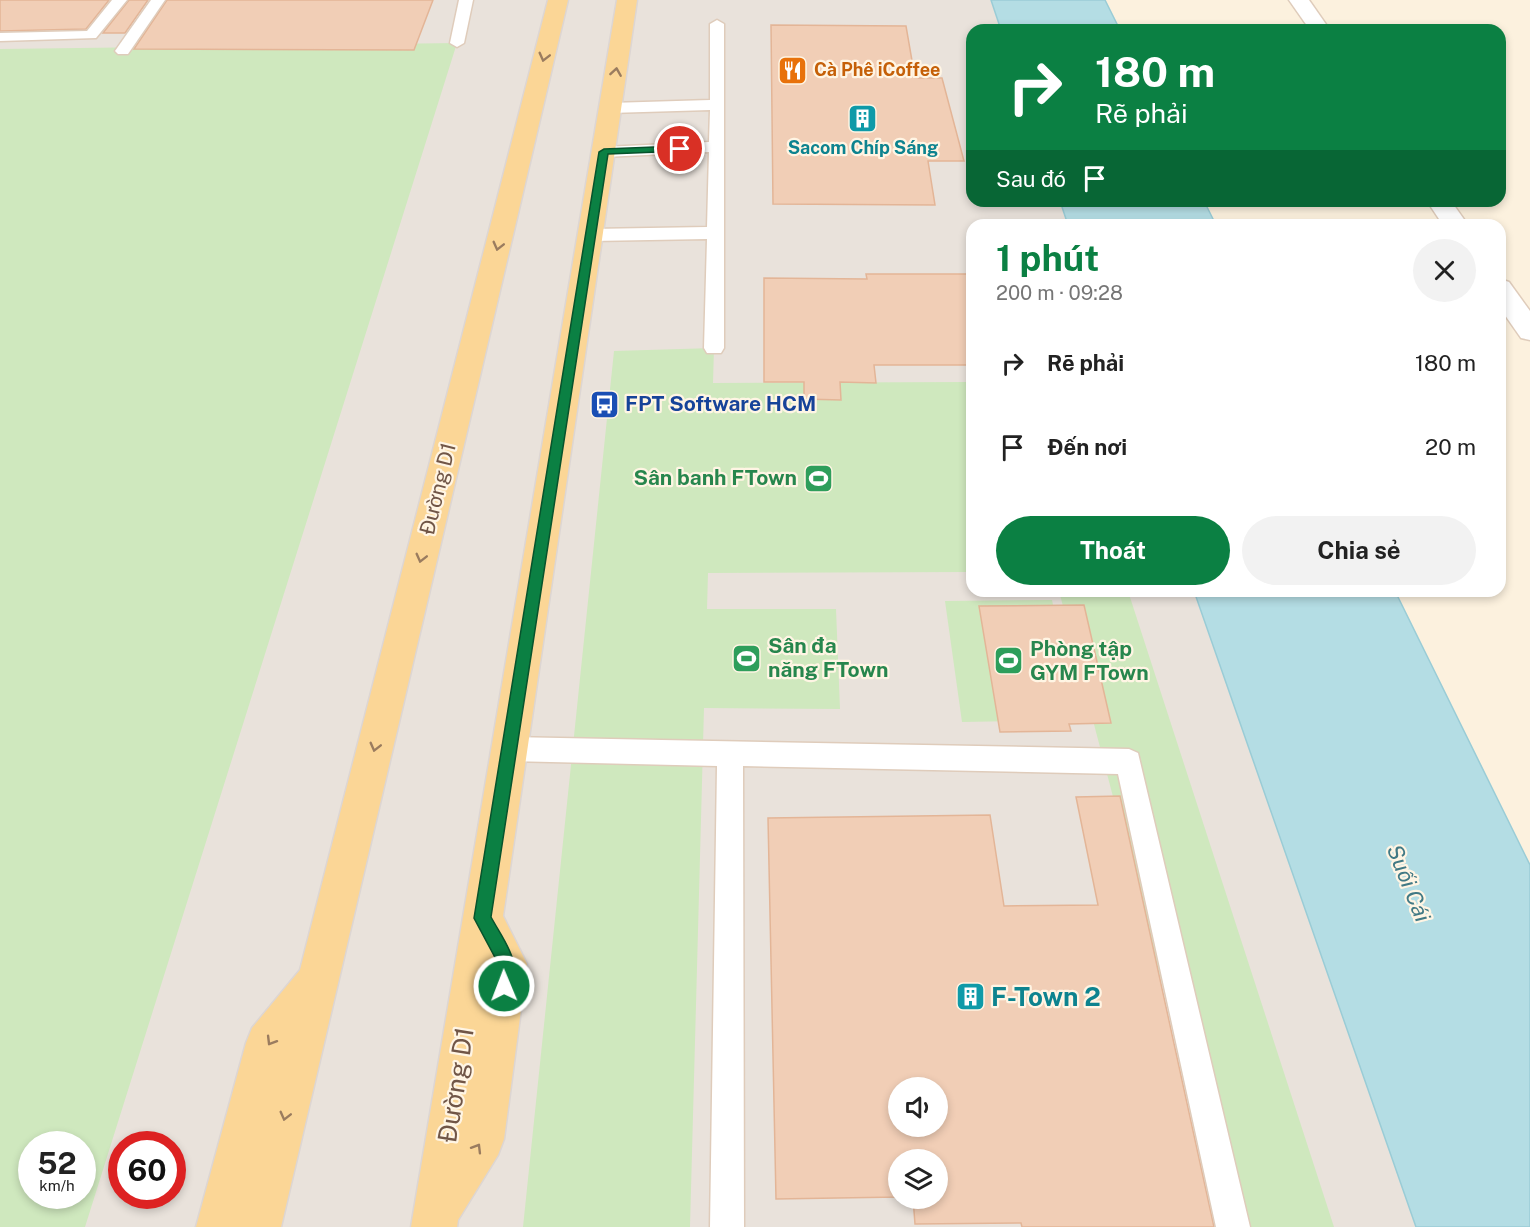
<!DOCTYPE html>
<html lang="vi">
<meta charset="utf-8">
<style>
:root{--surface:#fff;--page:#f2f2f2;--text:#222;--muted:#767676;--accent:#0b8043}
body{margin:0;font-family:"Public Sans",sans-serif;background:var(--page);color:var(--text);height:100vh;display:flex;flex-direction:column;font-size:22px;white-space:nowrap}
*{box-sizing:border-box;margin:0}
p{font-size:20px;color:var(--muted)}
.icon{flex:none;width:33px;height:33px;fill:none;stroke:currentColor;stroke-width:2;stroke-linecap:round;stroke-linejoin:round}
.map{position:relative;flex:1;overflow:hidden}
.drawer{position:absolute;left:966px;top:219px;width:540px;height:378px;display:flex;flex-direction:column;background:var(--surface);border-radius:18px;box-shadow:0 3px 9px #0003}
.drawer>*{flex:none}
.banner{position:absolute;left:966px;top:24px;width:540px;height:183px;border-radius:18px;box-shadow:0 3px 9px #0003;background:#0b8043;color:#fff;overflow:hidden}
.controls{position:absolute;left:888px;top:1077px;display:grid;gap:12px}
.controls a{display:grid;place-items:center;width:60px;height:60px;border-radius:50%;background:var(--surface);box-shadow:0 3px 9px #0003;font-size:30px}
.speed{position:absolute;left:18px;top:1131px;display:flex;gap:12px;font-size:30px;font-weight:700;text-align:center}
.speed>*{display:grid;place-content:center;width:78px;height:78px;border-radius:50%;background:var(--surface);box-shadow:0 3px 9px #0003;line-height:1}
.speed small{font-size:15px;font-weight:400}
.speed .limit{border:9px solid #d22;background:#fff;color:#111}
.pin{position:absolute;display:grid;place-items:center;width:51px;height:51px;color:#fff;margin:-26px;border:3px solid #fff;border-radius:50%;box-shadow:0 2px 6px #0007}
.me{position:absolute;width:66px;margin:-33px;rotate:359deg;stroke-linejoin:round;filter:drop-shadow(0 0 4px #0008)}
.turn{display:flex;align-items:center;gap:21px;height:126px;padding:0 30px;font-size:27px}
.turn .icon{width:78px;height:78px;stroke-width:2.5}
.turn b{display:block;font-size:42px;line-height:51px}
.then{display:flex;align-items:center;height:57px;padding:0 30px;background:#0003;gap:12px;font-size:22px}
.round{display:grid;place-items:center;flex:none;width:63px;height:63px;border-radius:32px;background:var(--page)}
.head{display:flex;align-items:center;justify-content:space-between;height:102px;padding:0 30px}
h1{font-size:36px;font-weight:700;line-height:45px;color:var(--accent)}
.button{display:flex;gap:12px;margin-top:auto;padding:12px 30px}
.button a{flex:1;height:69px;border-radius:36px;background:var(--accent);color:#fff;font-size:24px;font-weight:700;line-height:69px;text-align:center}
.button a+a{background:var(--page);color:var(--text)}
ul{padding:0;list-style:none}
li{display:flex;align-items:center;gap:18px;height:84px;padding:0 30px}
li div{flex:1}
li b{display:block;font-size:22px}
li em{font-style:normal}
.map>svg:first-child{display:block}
.industrial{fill:#e9e2db;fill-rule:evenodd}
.green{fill:#cfe8be;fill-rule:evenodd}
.water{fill:#b4dde4;stroke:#9accd6;stroke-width:1.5}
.building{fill:#f1ceb6;stroke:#e3b597;stroke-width:1.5;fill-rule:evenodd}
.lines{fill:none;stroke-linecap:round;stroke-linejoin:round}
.service-casing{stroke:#dfccbb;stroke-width:3}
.minor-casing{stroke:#dfccbb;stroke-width:3}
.primary-casing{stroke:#ddd6d3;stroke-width:3}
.service{fill:#fff;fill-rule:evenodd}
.minor{fill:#fff;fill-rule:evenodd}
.primary{fill:#fbd696;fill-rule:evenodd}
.oneway{stroke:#9a7c5f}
.route{fill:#0b8043;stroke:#07532c;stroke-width:1.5}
.labels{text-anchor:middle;stroke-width:4.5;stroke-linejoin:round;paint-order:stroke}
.far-food-label{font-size:18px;font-weight:bold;fill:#c56008;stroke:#fff5e4;text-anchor:start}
.far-culture-label{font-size:18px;font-weight:bold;fill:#0d838f;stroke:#fff5e4}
.transit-label{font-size:21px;font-weight:bold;fill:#164399;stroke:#fff5e4;text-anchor:start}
.leisure-label{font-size:21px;font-weight:bold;fill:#27864d;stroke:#fff5e4;text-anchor:start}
.street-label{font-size:21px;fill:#715647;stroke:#fff5e4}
.water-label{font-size:22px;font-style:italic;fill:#417985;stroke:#fff5e4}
.near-culture-label{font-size:26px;font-weight:bold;fill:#0d838f;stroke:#fff5e4;text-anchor:start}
.near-street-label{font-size:26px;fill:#715647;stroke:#fff5e4}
</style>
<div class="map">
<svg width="1530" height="1227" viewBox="0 0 1530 1227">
<rect width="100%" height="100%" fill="#fcf1de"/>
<path class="industrial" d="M0,0H991L1001,30H972V201H1060L1068,225H972V591H1194L1416,1227H0ZM898,1088H938V1126H898ZM32,1144H82V1196H32ZM122,1144H172V1196H122ZM898,1160H938V1198H898Z"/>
<g class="green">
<path d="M457,43L85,1227H0V49ZM32,1144H82V1196H32Z"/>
<polygon points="714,348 713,383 972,382 972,572 708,573 707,609 836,609 840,709 704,708 690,1227 523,1227 614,351"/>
<polygon points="1059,591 1128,591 1334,1227 1226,1227"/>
<polygon points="1052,600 1078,720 962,722 945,601"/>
</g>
<g class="water">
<polygon points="991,0 1105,0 1120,30 1001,30"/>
<polygon points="1060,201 1204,201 1216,225 1068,225"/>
<polygon points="1194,591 1395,591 1530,865 1530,1227 1416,1227"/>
</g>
<g class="building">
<polygon points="0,0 109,0 86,29 0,31"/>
<polygon points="129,0 148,0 125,33 103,33"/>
<polygon points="167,0 433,0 414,50 134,49"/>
<polygon points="771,25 906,26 915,78 942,78 964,161 928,161 935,205 773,204"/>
<polygon points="866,274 972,274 972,365 874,365 876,383 840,382 841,400 804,399 804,382 764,382 764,278 867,279"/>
<polygon points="1084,605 1111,723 1069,724 1071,731 1000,732 979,606"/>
<path d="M1120,796L1214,1227H1022L1021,1223L915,1224L913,1198H938V1160H898V1197L776,1199L768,818L990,815L1004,906L1098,905L1076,797ZM898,1088H938V1126H898Z"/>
</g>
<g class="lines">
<defs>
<g id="service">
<polygon points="112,0 127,0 96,38 0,41 0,33 87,31"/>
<polygon points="151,0 165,0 128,54 118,54 115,51"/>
<polygon points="459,0 473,0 464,43 457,47 450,43"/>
<polygon points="717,20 724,24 724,348 721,353 707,353 704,348 707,239 592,241 583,235 592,229 707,227 709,152 604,157 596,152 604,147 709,142 710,110 610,113 602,108 610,103 710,100 710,24"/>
<polygon points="509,737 1129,749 1138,753 1250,1227 1216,1227 1118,774 743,766 744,1227 710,1227 717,766 509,761 500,758 496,749 500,740"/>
</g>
<g id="minor">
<polygon points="1289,0 1309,0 1330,30 1310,30"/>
<polygon points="1427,201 1451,201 1468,225 1443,225"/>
<polygon points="1500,279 1509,282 1530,311 1530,340 1521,338 1500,308"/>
</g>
<g id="primary">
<polygon points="548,0 568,0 281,1227 196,1227 246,1043 252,1028 300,970"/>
<polygon points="617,0 637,0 503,916 527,964 504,1139 498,1155 458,1220 457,1227 411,1227"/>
</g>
</defs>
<use href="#service" class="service-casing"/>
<use href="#minor" class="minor-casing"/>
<use href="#primary" class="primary-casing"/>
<use href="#service" class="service"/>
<use href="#minor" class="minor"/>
<use href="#primary" class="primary"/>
</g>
<defs><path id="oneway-chevron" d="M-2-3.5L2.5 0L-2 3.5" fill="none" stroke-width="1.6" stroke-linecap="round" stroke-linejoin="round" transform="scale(1.5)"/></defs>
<g class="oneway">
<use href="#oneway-chevron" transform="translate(544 57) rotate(104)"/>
<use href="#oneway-chevron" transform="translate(616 72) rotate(-81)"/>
<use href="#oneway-chevron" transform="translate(498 246) rotate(104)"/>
<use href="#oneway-chevron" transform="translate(421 558) rotate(104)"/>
<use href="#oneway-chevron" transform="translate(375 747) rotate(104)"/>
<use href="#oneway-chevron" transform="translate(271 1041) rotate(121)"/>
<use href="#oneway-chevron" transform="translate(285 1116) rotate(104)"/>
<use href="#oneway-chevron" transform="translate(477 1148) rotate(-59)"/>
</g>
<path class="route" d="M680,146L684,149L683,151L608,154L491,917C505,943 523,962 510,992L504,995L498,992L496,986L499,965L474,918L599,152L604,149Z"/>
<defs>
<symbol id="restaurant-square" viewBox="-11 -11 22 22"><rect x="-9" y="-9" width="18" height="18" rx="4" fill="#e8710a" stroke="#fff5e4"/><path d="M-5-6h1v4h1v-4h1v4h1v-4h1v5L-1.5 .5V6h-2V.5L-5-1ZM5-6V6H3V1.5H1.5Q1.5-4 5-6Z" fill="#fff"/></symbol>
<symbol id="building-square" viewBox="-11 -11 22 22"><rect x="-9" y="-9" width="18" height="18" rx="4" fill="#0f9aa8" stroke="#fff5e4"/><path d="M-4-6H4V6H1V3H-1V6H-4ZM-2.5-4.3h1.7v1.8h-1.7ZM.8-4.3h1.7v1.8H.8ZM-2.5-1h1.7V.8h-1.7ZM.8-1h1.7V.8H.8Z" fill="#fff"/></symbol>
<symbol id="bus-square" viewBox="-11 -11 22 22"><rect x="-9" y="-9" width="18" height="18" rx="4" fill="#1a4fb4" stroke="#fff5e4"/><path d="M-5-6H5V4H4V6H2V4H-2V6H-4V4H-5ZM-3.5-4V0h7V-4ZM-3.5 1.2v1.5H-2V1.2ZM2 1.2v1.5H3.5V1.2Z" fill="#fff"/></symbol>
<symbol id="stadium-square" viewBox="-11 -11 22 22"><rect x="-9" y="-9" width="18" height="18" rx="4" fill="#2e9e5b" stroke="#fff5e4"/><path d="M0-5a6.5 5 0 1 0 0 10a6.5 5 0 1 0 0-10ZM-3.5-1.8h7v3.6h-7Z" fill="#fff"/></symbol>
</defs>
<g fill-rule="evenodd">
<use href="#restaurant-square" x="776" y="54" width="33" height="33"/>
<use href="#building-square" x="846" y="102" width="33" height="33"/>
<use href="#bus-square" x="588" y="388" width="33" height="33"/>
<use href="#stadium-square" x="802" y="462" width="33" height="33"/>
<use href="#stadium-square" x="730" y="642" width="33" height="33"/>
<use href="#stadium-square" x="992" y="644" width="33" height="33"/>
<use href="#building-square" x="954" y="980" width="33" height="33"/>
</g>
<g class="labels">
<g class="far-food-label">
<text x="814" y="76">Cà Phê iCoffee</text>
</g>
<g class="far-culture-label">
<text x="863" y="154">Sacom Chíp Sáng</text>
</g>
<g class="transit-label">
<text x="625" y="411">FPT Software HCM</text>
</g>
<g class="leisure-label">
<text x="797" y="485" text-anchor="end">Sân banh FTown</text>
<text x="768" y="653">Sân đa<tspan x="768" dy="24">năng FTown</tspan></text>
<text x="1030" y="656">Phòng tập<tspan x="1030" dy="24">GYM FTown</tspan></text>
</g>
<g class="street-label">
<text transform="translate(438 489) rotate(-76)" y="7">Đường D1</text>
</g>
<g class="water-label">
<text transform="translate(1409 883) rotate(68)" y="8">Suối Cái</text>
</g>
<g class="near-culture-label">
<text x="991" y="1006">F-Town 2</text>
</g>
<g class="near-street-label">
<text transform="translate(456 1085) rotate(-81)" y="9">Đường D1</text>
</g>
</g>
</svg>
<div class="controls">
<a><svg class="icon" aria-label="sound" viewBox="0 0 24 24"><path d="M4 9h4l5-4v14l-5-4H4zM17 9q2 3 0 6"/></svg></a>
<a><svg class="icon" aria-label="layers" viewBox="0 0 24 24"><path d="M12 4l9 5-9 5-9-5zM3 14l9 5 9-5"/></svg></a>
</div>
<div class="speed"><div>52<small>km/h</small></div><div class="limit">60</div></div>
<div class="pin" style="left:680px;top:149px;background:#d93025"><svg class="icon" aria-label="arrive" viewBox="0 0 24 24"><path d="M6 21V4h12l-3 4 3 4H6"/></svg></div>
<svg class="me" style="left:504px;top:986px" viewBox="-20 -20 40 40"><circle r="17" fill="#0b8043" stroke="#fff" stroke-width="3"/><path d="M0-11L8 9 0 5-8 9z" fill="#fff"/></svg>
<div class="banner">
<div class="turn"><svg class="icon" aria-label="right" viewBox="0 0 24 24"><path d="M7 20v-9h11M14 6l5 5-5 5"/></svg><div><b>180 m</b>Rẽ phải</div></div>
<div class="then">Sau đó<svg class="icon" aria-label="arrive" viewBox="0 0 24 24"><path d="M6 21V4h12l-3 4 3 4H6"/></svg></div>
</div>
<section class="drawer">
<div class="head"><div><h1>1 phút</h1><p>200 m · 09:28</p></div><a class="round"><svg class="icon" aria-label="close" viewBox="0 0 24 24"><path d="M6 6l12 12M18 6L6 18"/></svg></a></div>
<ul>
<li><svg class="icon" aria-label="right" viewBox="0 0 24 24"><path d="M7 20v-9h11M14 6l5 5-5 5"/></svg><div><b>Rẽ phải</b></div><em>180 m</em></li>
<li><svg class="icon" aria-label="arrive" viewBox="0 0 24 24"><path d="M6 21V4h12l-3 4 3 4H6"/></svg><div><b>Đến nơi</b></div><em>20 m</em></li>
</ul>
<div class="button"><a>Thoát</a><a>Chia sẻ</a></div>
</section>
</div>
